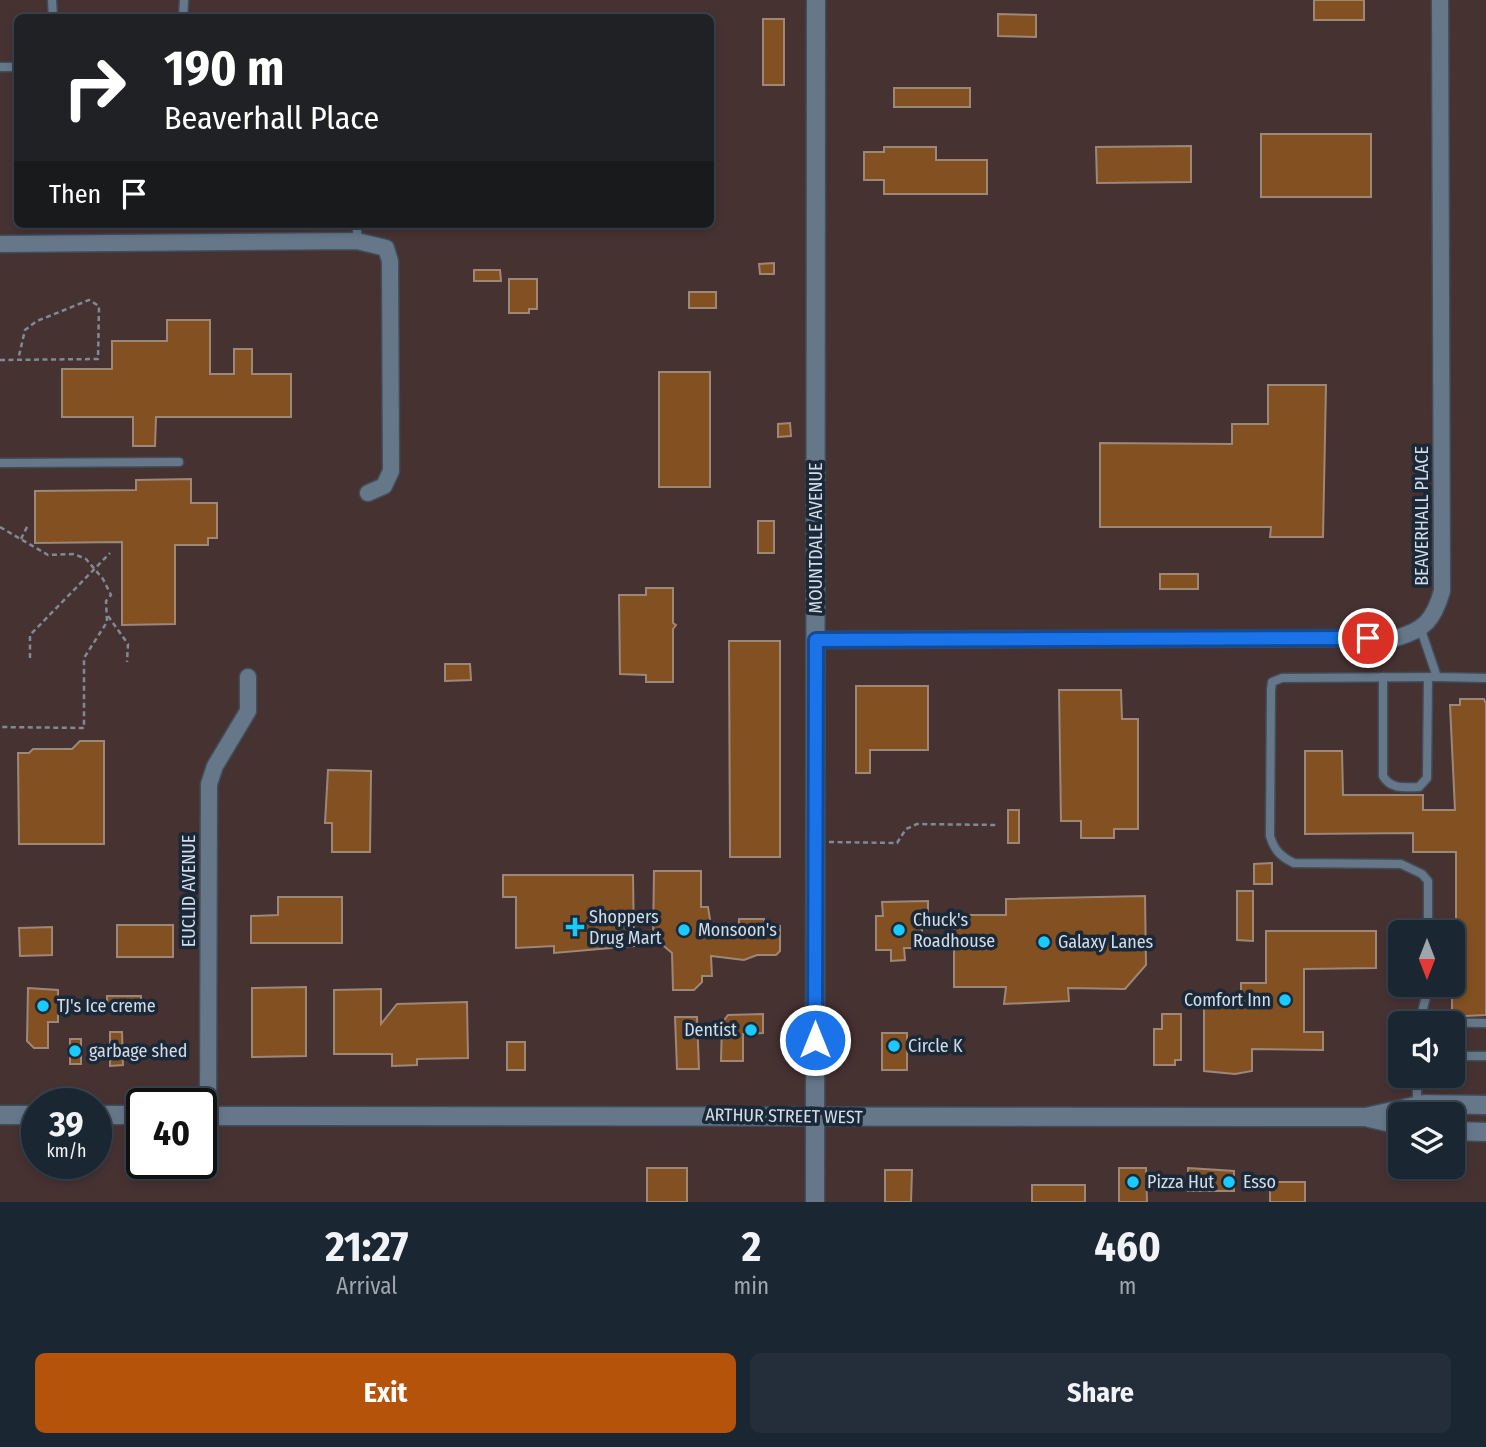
<!DOCTYPE html>
<style>
:root{--surface:#1a2632;--page:#232e3a;--text:#f1f3f6;--muted:#9fa5ac;--line:#38434d;--accent:#b45309}
body{margin:0;font-family:"Fira Sans Condensed",sans-serif;background:var(--page);color:var(--text);height:100vh;display:flex;flex-direction:column;font-size:26px;white-space:nowrap}
*{box-sizing:border-box;margin:0}
p{font-size:23px;color:var(--muted)}
.icon{flex:none;width:38px;height:38px;fill:none;stroke:currentColor;stroke-width:2;stroke-linecap:round;stroke-linejoin:round}
.map{position:relative;height:1202px;overflow:hidden}
.details{display:flex;flex-direction:column;background:var(--surface);flex:1}
.details>*{flex:none}
.hud{position:absolute;left:14px;top:14px;width:700px;height:214px;border-radius:10px;box-shadow:0 4px 10px #0003,0 0 0 2px var(--line);background:#202124;color:#fff;overflow:hidden}
.needle{width:46px;rotate:180deg}
.buttons{position:absolute;left:1388px;top:920px;display:grid;gap:14px}
.buttons a{display:grid;place-items:center;width:77px;height:77px;border-radius:10px;background:var(--surface);box-shadow:0 4px 10px #0003,0 0 0 2px var(--line);font-size:35px}
.speed{position:absolute;left:21px;top:1088px;display:flex;gap:14px;font-size:35px;font-weight:700;text-align:center}
.speed>*{display:grid;place-content:center;width:91px;height:91px;border-radius:50%;background:var(--surface);box-shadow:0 4px 10px #0003,0 0 0 2px var(--line);line-height:1}
.speed small{font-size:18px;font-weight:400}
.speed .limit{border:4px solid #111;border-radius:10px;background:#fff;color:#111}
.pin{position:absolute;display:grid;place-items:center;width:60px;height:60px;color:#fff;margin:-30px;border:4px solid #fff;border-radius:50%;box-shadow:0 2px 7px #0007}
.me{position:absolute;width:77px;margin:-38px;rotate:0deg;stroke-linejoin:round;filter:drop-shadow(0 0 5px #0008)}
.turn{display:flex;align-items:center;gap:24px;height:147px;padding:0 35px;font-size:32px}
.turn .icon{width:91px;height:91px;stroke-width:2.5}
.turn b{display:block;font-size:49px;line-height:60px}
.then{display:flex;align-items:center;height:66px;padding:0 35px;background:#0003;gap:14px;font-size:26px}
.eta{display:flex;justify-content:space-evenly;align-items:center;height:119px;text-align:center}
.eta b{font-size:42px;font-weight:700;line-height:49px}
.cta{display:flex;gap:14px;margin-top:auto;padding:14px 35px}
.cta a{flex:1;height:80px;border-radius:10px;background:var(--accent);color:#fff;font-size:28px;font-weight:700;line-height:80px;text-align:center}
.cta a+a{background:var(--page);color:var(--text)}
.map>svg:first-child{display:block}
.commercial{fill:#473232;fill-rule:evenodd}
.building{fill:#835021;stroke:#9d8777;stroke-width:2}
.lines{fill:none;stroke-linecap:round;stroke-linejoin:round}
.lane-casing{stroke:#404d5a;stroke-width:11}
.street-casing{stroke:#404d5a;stroke-width:19}
.secondary-casing{stroke:#404d5a;stroke-width:21}
.path{stroke:#7e8a97;stroke-width:2.5;stroke-dasharray:5 3.5;stroke-linecap:butt}
.lane{stroke:#66778a;stroke-width:8}
.street{stroke:#66778a;stroke-width:16}
.secondary{stroke:#66778a;stroke-width:18}
.route-casing{stroke:#114b97;stroke-width:18}
.route{stroke:#1a73e8;stroke-width:12}
.poi-dot{fill:#1bcafc;stroke:#1a2838;stroke-width:2.5}
.labels{text-anchor:middle;stroke-width:7;stroke-linejoin:round;paint-order:stroke}
.street-label{font-size:18px;fill:#d3dde7;stroke:#1a2838}
.poi-label{font-size:18px;fill:#d3dde7;stroke:#1a2838;text-anchor:start}
</style>
<div class="map">
<svg width="1486" height="1202" viewBox="0 0 1486 1202">
<rect width="100%" height="100%" fill="#233242"/>
<path class="commercial" d="M0,0H1486V1202H0ZM18,18H710V224H18ZM1400,933H1452V985H1400ZM1400,1024H1452V1076H1400ZM37,1104H96V1164H37ZM142,1104H201V1164H142ZM1400,1115H1452V1167H1400Z"/>
<g class="building">
<rect x="1314" y="0" width="50" height="20"/>
<polygon points="998,14 1036,15 1036,37 998,36"/>
<rect x="763" y="19" width="21" height="66"/>
<rect x="894" y="88" width="76" height="19"/>
<rect x="1261" y="134" width="110" height="63"/>
<polygon points="1191,146 1191,182 1097,183 1096,147"/>
<polygon points="884,147 936,147 936,160 987,160 987,194 884,194 884,180 864,180 864,152 884,152"/>
<polygon points="774,263 774,274 760,274 759,264"/>
<polygon points="474,270 500,270 501,281 474,281"/>
<polygon points="509,279 537,279 537,309 529,309 529,313 509,313"/>
<rect x="689" y="292" width="27" height="16"/>
<polygon points="167,320 210,320 210,374 234,374 234,349 252,349 252,374 291,374 291,417 156,417 155,446 133,446 133,417 62,417 62,369 112,369 112,341 167,341"/>
<rect x="659" y="372" width="51" height="115"/>
<polygon points="1268,385 1326,385 1323,537 1270,537 1271,527 1100,527 1100,443 1232,444 1232,424 1268,424"/>
<polygon points="790,423 791,436 778,437 778,424"/>
<polygon points="191,479 191,503 217,503 217,538 208,538 208,545 175,545 175,624 122,625 122,542 35,543 35,491 136,490 136,480"/>
<rect x="758" y="521" width="16" height="32"/>
<rect x="1160" y="574" width="38" height="15"/>
<polygon points="646,588 673,588 673,623 676,625 673,629 673,682 646,682 646,675 620,674 619,595 646,595"/>
<polygon points="729,641 780,641 780,857 730,857"/>
<polygon points="445,664 470,664 471,680 445,681"/>
<polygon points="856,686 928,686 928,750 870,750 870,773 856,773"/>
<polygon points="1059,690 1121,690 1122,719 1138,719 1138,829 1114,829 1114,838 1081,838 1081,821 1061,821"/>
<polygon points="1460,699 1484,699 1486,704 1486,1015 1465,1016 1452,1010 1452,974 1456,974 1456,852 1413,852 1413,833 1305,834 1305,751 1342,751 1343,795 1423,795 1423,810 1455,810 1450,705 1460,705"/>
<polygon points="80,741 104,741 104,844 19,844 18,753 29,753 33,749 72,749"/>
<polygon points="328,770 371,771 370,852 332,852 332,823 325,823"/>
<rect x="1008" y="810" width="11" height="33"/>
<polygon points="1272,863 1272,884 1254,884 1254,864"/>
<polygon points="654,871 701,871 701,907 708,907 711,926 739,926 739,919 764,919 764,926 780,926 780,951 776,955 757,955 744,960 711,956 712,976 702,976 702,982 694,990 673,990 672,953 658,941 653,941"/>
<polygon points="503,875 633,875 634,946 554,953 554,946 516,948 516,897 503,897"/>
<polygon points="1237,891 1253,891 1253,941 1237,940"/>
<polygon points="1145,896 1146,965 1125,989 1068,988 1069,1001 1004,1004 1006,987 954,987 954,915 1006,915 1006,899"/>
<polygon points="278,897 342,897 342,943 251,943 251,916 278,915"/>
<polygon points="928,901 928,927 922,927 922,933 914,933 914,948 904,948 905,960 891,961 891,950 876,950 876,916 883,916 882,902"/>
<rect x="117" y="925" width="56" height="32"/>
<polygon points="52,927 52,955 20,956 19,928"/>
<polygon points="1266,931 1376,931 1376,968 1304,969 1304,1032 1323,1032 1323,1050 1252,1049 1252,1071 1235,1074 1204,1071 1204,995 1241,994 1241,983 1266,983"/>
<polygon points="306,987 306,1056 252,1057 252,988"/>
<polygon points="28,988 58,990 58,1022 48,1022 48,1048 34,1048 27,1041"/>
<polygon points="381,989 381,1024 397,1004 467,1002 468,1058 417,1059 417,1065 392,1066 392,1054 334,1054 334,990"/>
<polygon points="107,996 141,996 141,1008 107,1009"/>
<polygon points="763,1014 763,1033 743,1034 743,1061 721,1061 722,1023 728,1015"/>
<polygon points="1162,1014 1181,1014 1181,1060 1175,1060 1175,1065 1154,1065 1154,1029 1162,1029"/>
<polygon points="675,1017 697,1017 699,1069 677,1069"/>
<polygon points="110,1032 122,1032 123,1065 110,1066"/>
<rect x="882" y="1033" width="25" height="37"/>
<rect x="70" y="1039" width="11" height="25"/>
<rect x="507" y="1042" width="18" height="28"/>
<rect x="647" y="1168" width="40" height="34"/>
<polygon points="1119,1168 1146,1168 1147,1202 1119,1202"/>
<polygon points="1188,1168 1234,1171 1234,1191 1188,1191"/>
<polygon points="885,1170 912,1170 911,1202 885,1202"/>
<rect x="1270" y="1182" width="35" height="20"/>
<rect x="1032" y="1185" width="53" height="17"/>
</g>
<g class="lines">
<defs>
<g id="lane">
<polyline points="52,0 53,18"/>
<polyline points="183,18 184,0"/>
<polyline points="0,67 18,67"/>
<polyline points="357,224 357,241"/>
<polyline points="0,463 179,462"/>
<polyline points="1421,630 1437,677 1486,678"/>
<path d="M1383,677V776C1391,790 1405,787 1419,787L1427,778L1428,678"/>
<path d="M1428,933V881L1422,874L1401,864L1294,863C1281,857 1274,850 1270,836L1271,690L1272,682L1282,678L1437,677"/>
<polyline points="1419,1022 1486,1023"/>
<polyline points="1419,1024 1429,985"/>
<polyline points="1452,1056 1486,1056"/>
<polyline points="1417,1105 1417,1076"/>
</g>
<g id="street">
<polyline points="0,244 357,241 386,248 390,261 391,471 384,486 368,493"/>
<path d="M816,640L1396,638C1425,630 1434,619 1442,591L1440,0"/>
<polyline points="208,1116 209,784 215,766 248,711 248,677"/>
</g>
<g id="secondary">
<polyline points="0,1115 37,1115"/>
<polyline points="96,1115 142,1115"/>
<polyline points="201,1116 1366,1117 1424,1104 1486,1105"/>
<polyline points="1369,1118 1400,1125"/>
<polyline points="1452,1131 1486,1132"/>
<polyline points="815,1202 816,0"/>
</g>
</defs>
<use href="#lane" class="lane-casing"/>
<use href="#street" class="street-casing"/>
<use href="#secondary" class="secondary-casing"/>
<g class="path">
<polyline points="0,360 98,359 99,306 89,300 37,321 25,330 18,360"/>
<polyline points="0,527 48,555 74,554 86,559 103,579 111,595 106,601 107,622 84,658 84,728 0,727"/>
<polyline points="21,539 28,525"/>
<polyline points="108,616 128,644 127,662"/>
<polyline points="30,658 30,635 110,553"/>
<polyline points="829,842 897,843 906,829 917,824 997,825"/>
</g>
<use href="#lane" class="lane"/>
<use href="#street" class="street"/>
<use href="#secondary" class="secondary"/>
</g>
<g class="lines">
<defs>
<polyline id="route" points="815,1040 816,640 1368,638"/>
</defs>
<use href="#route" class="route-casing"/>
<use href="#route" class="route"/>
</g>
<g class="poi-dot">
<path d="M571.5 916.5h7v7h7v7h-7v7h-7v-7h-7v-7h7z"/>
<circle cx="684" cy="930" r="7"/>
<circle cx="899" cy="930" r="7"/>
<circle cx="1044" cy="942" r="7"/>
<circle cx="1285" cy="1000" r="7"/>
<circle cx="43" cy="1006" r="7"/>
<circle cx="751" cy="1030" r="7"/>
<circle cx="894" cy="1046" r="7"/>
<circle cx="75" cy="1051" r="7"/>
<circle cx="1133" cy="1182" r="7"/>
<circle cx="1229" cy="1182" r="7"/>
</g>
<g class="labels">
<g class="street-label">
<text transform="translate(1422 516) rotate(-90)" y="6">BEAVERHALL PLACE</text>
<text transform="translate(816 538) rotate(-90)" y="6">MOUNTDALE AVENUE</text>
<text transform="translate(189 891) rotate(-90)" y="6">EUCLID AVENUE</text>
<text transform="translate(784 1116) rotate(1)" y="6">ARTHUR STREET WEST</text>
</g>
<g class="poi-label">
<text x="589" y="923">Shoppers<tspan x="589" dy="21">Drug Mart</tspan></text>
<text x="913" y="926">Chuck's<tspan x="913" dy="21">Roadhouse</tspan></text>
<text x="698" y="936">Monsoon's</text>
<text x="1058" y="948">Galaxy Lanes</text>
<text x="1271" y="1006" text-anchor="end">Comfort Inn</text>
<text x="57" y="1012">TJ's Ice creme</text>
<text x="737" y="1036" text-anchor="end">Dentist</text>
<text x="908" y="1052">Circle K</text>
<text x="89" y="1057">garbage shed</text>
<text x="1147" y="1188">Pizza Hut</text>
<text x="1243" y="1188">Esso</text>
</g>
</g>
</svg>
<div class="buttons">
<a><svg class="needle" viewBox="-14 -14 28 28"><path d="M0-13l5 13h-10z" fill="#e53935"/><path d="M0 13l5-13h-10z" fill="#9fa5ac"/></svg></a>
<a><svg class="icon" aria-label="sound" viewBox="0 0 24 24"><path d="M4 9h4l5-4v14l-5-4H4zM17 9q2 3 0 6"/></svg></a>
<a><svg class="icon" aria-label="layers" viewBox="0 0 24 24"><path d="M12 4l9 5-9 5-9-5zM3 14l9 5 9-5"/></svg></a>
</div>
<div class="speed"><div>39<small>km/h</small></div><div class="limit">40</div></div>
<div class="pin" style="left:1368px;top:638px;background:#d93025"><svg class="icon" aria-label="arrive" viewBox="0 0 24 24"><path d="M6 21V4h12l-3 4 3 4H6"/></svg></div>
<svg class="me" style="left:815px;top:1040px" viewBox="-20 -20 40 40"><circle r="17" fill="#1a73e8" stroke="#fff" stroke-width="3"/><path d="M0-11L8 9 0 5-8 9z" fill="#fff"/></svg>
<div class="hud">
<div class="turn"><svg class="icon" aria-label="right" viewBox="0 0 24 24"><path d="M7 20v-9h11M14 6l5 5-5 5"/></svg><div><b>190 m</b>Beaverhall Place</div></div>
<div class="then">Then<svg class="icon" aria-label="arrive" viewBox="0 0 24 24"><path d="M6 21V4h12l-3 4 3 4H6"/></svg></div>
</div>
</div>
<section class="details">
<div class="eta">
<div><b>21:27</b><p>Arrival</p></div>
<div><b>2</b><p>min</p></div>
<div><b>460</b><p>m</p></div>
</div>
<div class="cta"><a>Exit</a><a>Share</a></div>
</section>
